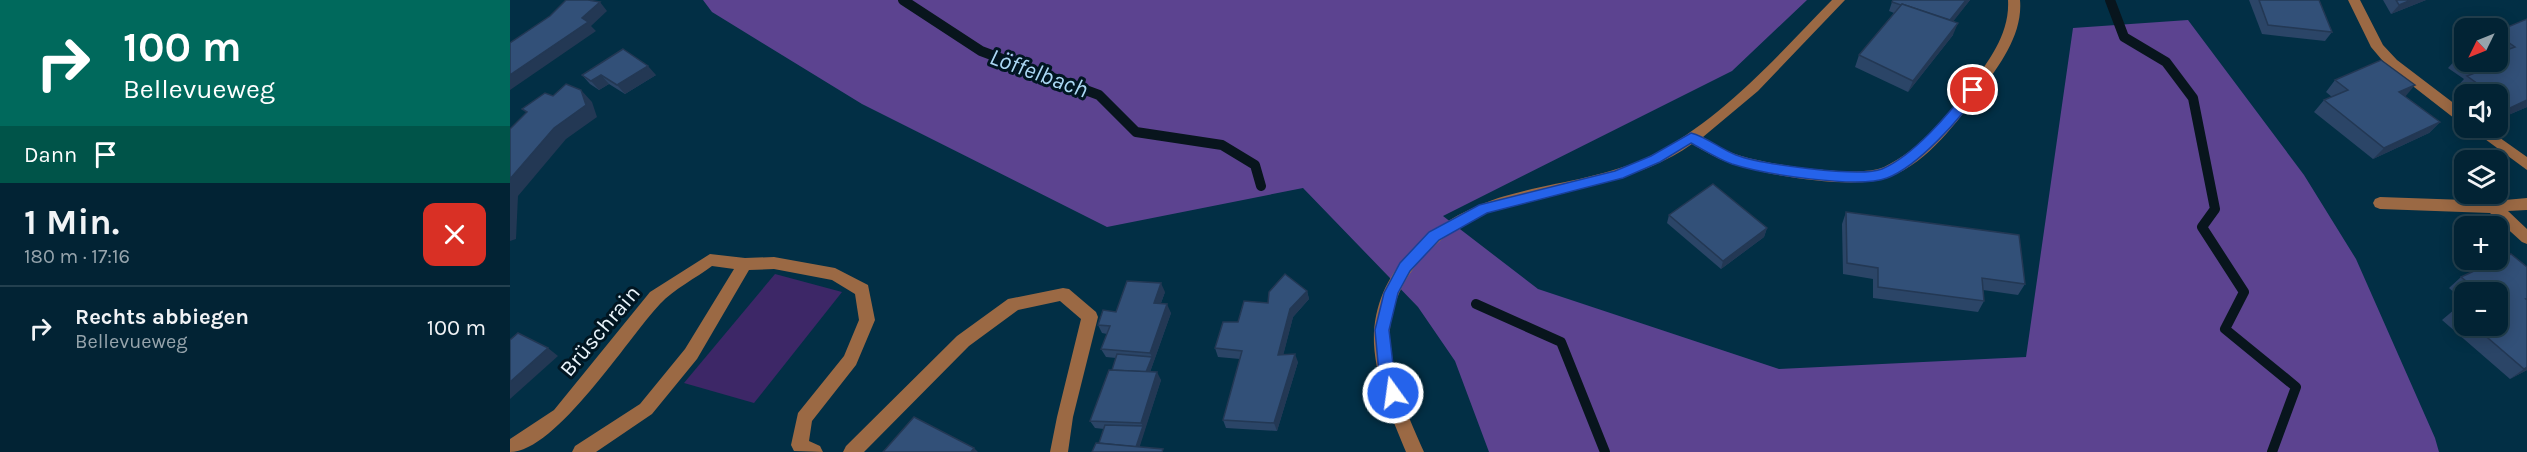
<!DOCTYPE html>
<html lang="de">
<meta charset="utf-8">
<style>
:root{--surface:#022334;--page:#102f40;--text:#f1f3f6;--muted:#96a4ac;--line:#23404f}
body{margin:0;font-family:Karla,sans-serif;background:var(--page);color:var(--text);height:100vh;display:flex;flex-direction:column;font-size:22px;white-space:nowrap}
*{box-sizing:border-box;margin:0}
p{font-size:20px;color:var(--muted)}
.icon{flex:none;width:33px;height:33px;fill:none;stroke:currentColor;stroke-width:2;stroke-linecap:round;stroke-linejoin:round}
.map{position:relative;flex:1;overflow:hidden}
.drawer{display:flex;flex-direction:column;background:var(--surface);width:510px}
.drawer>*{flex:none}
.guide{background:#00695c;color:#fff;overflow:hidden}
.needle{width:39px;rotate:227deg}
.buttons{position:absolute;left:1944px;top:18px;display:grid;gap:12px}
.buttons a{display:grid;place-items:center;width:54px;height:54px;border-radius:12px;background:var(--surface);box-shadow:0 3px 15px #0003,0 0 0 2px var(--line);font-size:30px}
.pin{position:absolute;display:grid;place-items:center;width:51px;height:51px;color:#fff;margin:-26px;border:3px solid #fff;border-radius:50%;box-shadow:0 2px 6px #0007}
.me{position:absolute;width:66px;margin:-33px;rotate:346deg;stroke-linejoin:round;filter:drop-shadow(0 0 4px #0008)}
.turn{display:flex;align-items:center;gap:21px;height:126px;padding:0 24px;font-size:27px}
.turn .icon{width:78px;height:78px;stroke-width:2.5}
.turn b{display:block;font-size:42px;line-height:51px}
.then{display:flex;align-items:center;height:57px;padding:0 24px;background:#0003;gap:12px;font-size:22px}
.round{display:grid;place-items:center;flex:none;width:63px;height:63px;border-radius:12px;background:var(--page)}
.overview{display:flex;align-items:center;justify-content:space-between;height:102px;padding:0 24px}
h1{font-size:36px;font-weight:700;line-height:45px}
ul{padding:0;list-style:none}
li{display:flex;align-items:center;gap:18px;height:84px;padding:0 24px;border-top:2px solid var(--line)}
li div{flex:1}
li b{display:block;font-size:22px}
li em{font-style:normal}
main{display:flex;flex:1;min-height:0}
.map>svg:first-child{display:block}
</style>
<main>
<section class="drawer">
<div class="guide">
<div class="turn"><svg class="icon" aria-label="right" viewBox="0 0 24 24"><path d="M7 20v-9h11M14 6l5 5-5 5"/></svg><div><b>100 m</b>Bellevueweg</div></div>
<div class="then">Dann<svg class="icon" aria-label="arrive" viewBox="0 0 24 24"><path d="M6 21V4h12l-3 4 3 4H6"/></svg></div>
</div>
<div class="overview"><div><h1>1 Min.</h1><p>180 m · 17:16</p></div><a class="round" style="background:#d93025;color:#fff"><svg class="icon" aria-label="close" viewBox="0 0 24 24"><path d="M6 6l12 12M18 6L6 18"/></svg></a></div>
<ul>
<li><svg class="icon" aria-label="right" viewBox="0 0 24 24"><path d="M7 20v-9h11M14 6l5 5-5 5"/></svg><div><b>Rechts abbiegen</b><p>Bellevueweg</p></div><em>100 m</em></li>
</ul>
</section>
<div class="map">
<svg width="2017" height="452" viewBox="0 0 2017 452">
<rect width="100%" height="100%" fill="#022f45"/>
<polygon fill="#3d2767" points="265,274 332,292 244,403 174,383"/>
<polygon fill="#5c4390" points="193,0 1297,0 1222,71 933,216 1028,289 1269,369 1516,357 1563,28 1678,20 1794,175 1846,259 1925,438 1929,452 979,452 945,361 908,307 793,188 597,227 352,104 202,12"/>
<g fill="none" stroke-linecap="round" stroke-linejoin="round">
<g stroke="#08151d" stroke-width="10">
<polyline points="393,0 471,51 589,95 626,132 712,145 745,165 751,186"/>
<polyline points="1600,0 1614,37 1656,62 1683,98 1705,209 1692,227 1734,292 1715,329 1786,387 1762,452"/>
<polyline points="966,304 1051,342 1095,452"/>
</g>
<g fill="#9b6944" fill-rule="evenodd">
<path d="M1322,0H1335L1248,91L1193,137C1203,143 1214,150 1225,154C1253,164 1348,179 1374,167C1410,150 1436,116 1460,86C1479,61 1500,33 1498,0H1510C1513,33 1491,64 1471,90C1447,122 1419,161 1380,177C1346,191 1254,175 1219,163C1206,158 1194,151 1182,144C1125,184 1058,188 994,207C934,225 876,277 880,344C882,381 899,418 914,452H896C882,418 866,381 864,344C861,267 929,215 995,196C1043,182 1095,178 1140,156C1212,120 1266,57 1322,0Z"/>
<polygon points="1838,0 1850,0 1873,45 1887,60 1954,111 1954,123 1949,122 1877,66 1861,47"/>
<polygon points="1960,128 1976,128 2017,157 2017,170"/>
<polygon points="1870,197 1984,201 2017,198 2017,210 1998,211 2017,229 2017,244 2012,242 1980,213 1870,209 1865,207 1863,203 1865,199"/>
<path d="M200,254L235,258L264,257L325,268L358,285L365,320L346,365L302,421L299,441L310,446L313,452L284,451L281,445L288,413L334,356L349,320L345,294L322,280L264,269L239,270L187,359L142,414L86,452H62L65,446L130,404L175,349L224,269L202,266C186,278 164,289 150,304C118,338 46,452 0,452V439L44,410L140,292Z"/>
<polygon points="553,288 559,289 586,312 588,317 563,417 558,452 540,452 547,417 571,319 550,301 508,310 459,346 354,452 333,452 336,446 447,336 498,299"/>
</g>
</g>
<g fill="#2b4567">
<polygon points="1460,0 1443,21 1443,35 1398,92 1345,67 1349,55 1384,13 1379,11 1382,2"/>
<polygon points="1739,0 1809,0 1822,32 1815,41 1752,34"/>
<polygon points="1873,0 1916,0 1881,14"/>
<polygon points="2017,19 2017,107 1989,119 1988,119 1988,94 1955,94 1946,88 1954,79 1938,68 1949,56 1954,54 1954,62 1988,62 1988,31"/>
<polygon points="72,75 146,75 115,94 99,84 89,90 80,84"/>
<polygon points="1825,80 1895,96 1930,122 1919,133 1863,159 1804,112 1814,100 1822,97 1816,92"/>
<polygon points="1336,212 1515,284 1508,295 1473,290 1474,301 1468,312 1363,298 1363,279 1333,274 1332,224"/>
<polygon points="1159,215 1257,228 1254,237 1211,269 1157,223"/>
<polygon points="2017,267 2017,370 2000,379 1932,320 1945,309 1954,304 1954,326 1988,326 1988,292 1954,292 1954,301 1939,288 1951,277"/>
<polygon points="797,291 799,299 783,317 773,355 788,362 767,431 716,428 713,420 730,359 708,357 705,348 728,322 758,303"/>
<polygon points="655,292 651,303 661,313 640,372 651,380 629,447 589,443 594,429 585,428 580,421 602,370 606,358 596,357 591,349 597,334 592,333 588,325 606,312"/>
</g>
<g fill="#233854">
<polygon points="1456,0 1460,0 1435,32 1439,22"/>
<polygon points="1901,0 1916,0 1881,14 1889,5"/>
<polygon points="90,2 97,11 81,26 86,31 0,90 0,75 72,18"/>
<polygon points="1448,23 1443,35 1398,92 1403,81"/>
<polygon points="138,66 146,75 115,94 107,85"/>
<polygon points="91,75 99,84 89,90 81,81"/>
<polygon points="1905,85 1895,97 1889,92"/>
<polygon points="71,90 82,102 87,117 56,139 8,196 6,239 0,241 0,179"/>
<polygon points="2017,100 2017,107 1989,119 2000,108"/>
<polygon points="1930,122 1919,133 1863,159 1874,148"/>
<polygon points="1257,228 1254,237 1211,269 1213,261"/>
<polygon points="651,283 655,292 648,311 644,303"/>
<polygon points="797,291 799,299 783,317 771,364 768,355 780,309"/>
<polygon points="657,304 661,313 644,361 637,380 634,375 642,357 640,353"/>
<polygon points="38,348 48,356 0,399 0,382"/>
<polygon points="785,354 788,362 767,431 764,423"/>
<polygon points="2017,367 2017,370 2000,379 2014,369"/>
<polygon points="647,372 651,380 628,452 625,450 633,426 631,423"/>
<polygon points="464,448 468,452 461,452"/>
</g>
<g fill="#325078" stroke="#233854" stroke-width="1.5">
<polygon points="56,0 78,0 90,2 72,18 78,22 0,75 0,43 40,16"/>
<polygon points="1383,0 1456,0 1440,20 1392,4 1391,5 1382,2"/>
<polygon points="1749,0 1809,0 1822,32 1758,25"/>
<polygon points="1886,0 1901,0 1889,5"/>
<polygon points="1392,4 1448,23 1403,81 1349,55"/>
<polygon points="2017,19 2017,100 2000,108 1988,98 1988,94 1982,94 1957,76 1970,71 1957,62 1988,62 1988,53 2005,47 1988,35 1988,31"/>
<polygon points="113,49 138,66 107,85 91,75 81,81 72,75"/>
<polygon points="1954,54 1954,60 1949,56"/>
<polygon points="1871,60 1905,85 1889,92 1930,122 1874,148 1814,100 1838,90 1825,80"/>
<polygon points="56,84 71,90 76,105 44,128 0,179 0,129 17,112 12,109 35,93 43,96"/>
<polygon points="1203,184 1257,228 1213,261 1159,215"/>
<polygon points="1336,212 1509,235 1515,284 1472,278 1474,301 1368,287 1368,268 1337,263"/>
<polygon points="2001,254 2017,267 2017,299 2016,299 2017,300 2017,367 2014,369 1964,326 1988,326 1988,292 1970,292 1951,277"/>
<polygon points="775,274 797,291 780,309 768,355 785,354 764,423 713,420 732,351 705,348 713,322 728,322 734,301 758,303 759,292"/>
<polygon points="617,281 651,283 644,303 657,304 640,353 591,349 600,326 588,325 593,310 606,312"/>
<polygon points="1954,304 1954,317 1945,309"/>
<polygon points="8,333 38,348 0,382 0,340"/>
<polygon points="607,354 642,357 636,372 602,370"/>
<polygon points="599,370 647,372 631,423 580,421"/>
<polygon points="404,417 464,448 461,452 373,452"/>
<polygon points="595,425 633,426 626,447 589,443"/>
<polygon points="586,443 653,449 652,452 582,452"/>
</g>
<path fill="#2563eb" stroke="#184099" stroke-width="1.5" d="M1463,86L1469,90C1452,118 1407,167 1377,178C1348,189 1253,174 1222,164C1208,159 1194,150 1181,143L1150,162L1113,178L977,213L929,240L900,271L888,293L879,330L884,373L891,393L889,398L883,400L878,398L869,373L865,330L874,293L890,263L919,232L969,205L1105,171L1141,156L1181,133C1197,137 1210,149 1226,155C1250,164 1350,178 1372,169C1403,156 1439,114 1459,87Z"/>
<g text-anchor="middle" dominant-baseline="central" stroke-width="6" stroke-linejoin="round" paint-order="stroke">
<g font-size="22" fill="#eaf5fc" stroke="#011622">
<text transform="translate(90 331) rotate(-50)">Brüschrain</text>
</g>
<g font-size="24" font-style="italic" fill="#abd8f4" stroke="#011622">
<text transform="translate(529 73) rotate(20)">Löffelbach</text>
</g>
</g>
</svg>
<div class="buttons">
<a><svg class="needle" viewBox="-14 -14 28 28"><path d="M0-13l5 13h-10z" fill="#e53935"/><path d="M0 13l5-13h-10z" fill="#96a4ac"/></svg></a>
<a><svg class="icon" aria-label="sound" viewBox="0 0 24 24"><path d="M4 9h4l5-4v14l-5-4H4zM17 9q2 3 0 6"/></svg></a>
<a><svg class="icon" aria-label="layers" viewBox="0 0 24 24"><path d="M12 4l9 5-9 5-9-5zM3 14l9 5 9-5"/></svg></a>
<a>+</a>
<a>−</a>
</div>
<div class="pin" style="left:1463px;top:90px;background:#d93025"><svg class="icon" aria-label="arrive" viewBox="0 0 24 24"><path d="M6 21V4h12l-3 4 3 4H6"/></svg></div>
<svg class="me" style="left:883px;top:393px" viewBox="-20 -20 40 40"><circle r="17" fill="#2563eb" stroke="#fff" stroke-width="3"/><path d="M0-11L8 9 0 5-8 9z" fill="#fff"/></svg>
</div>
</main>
